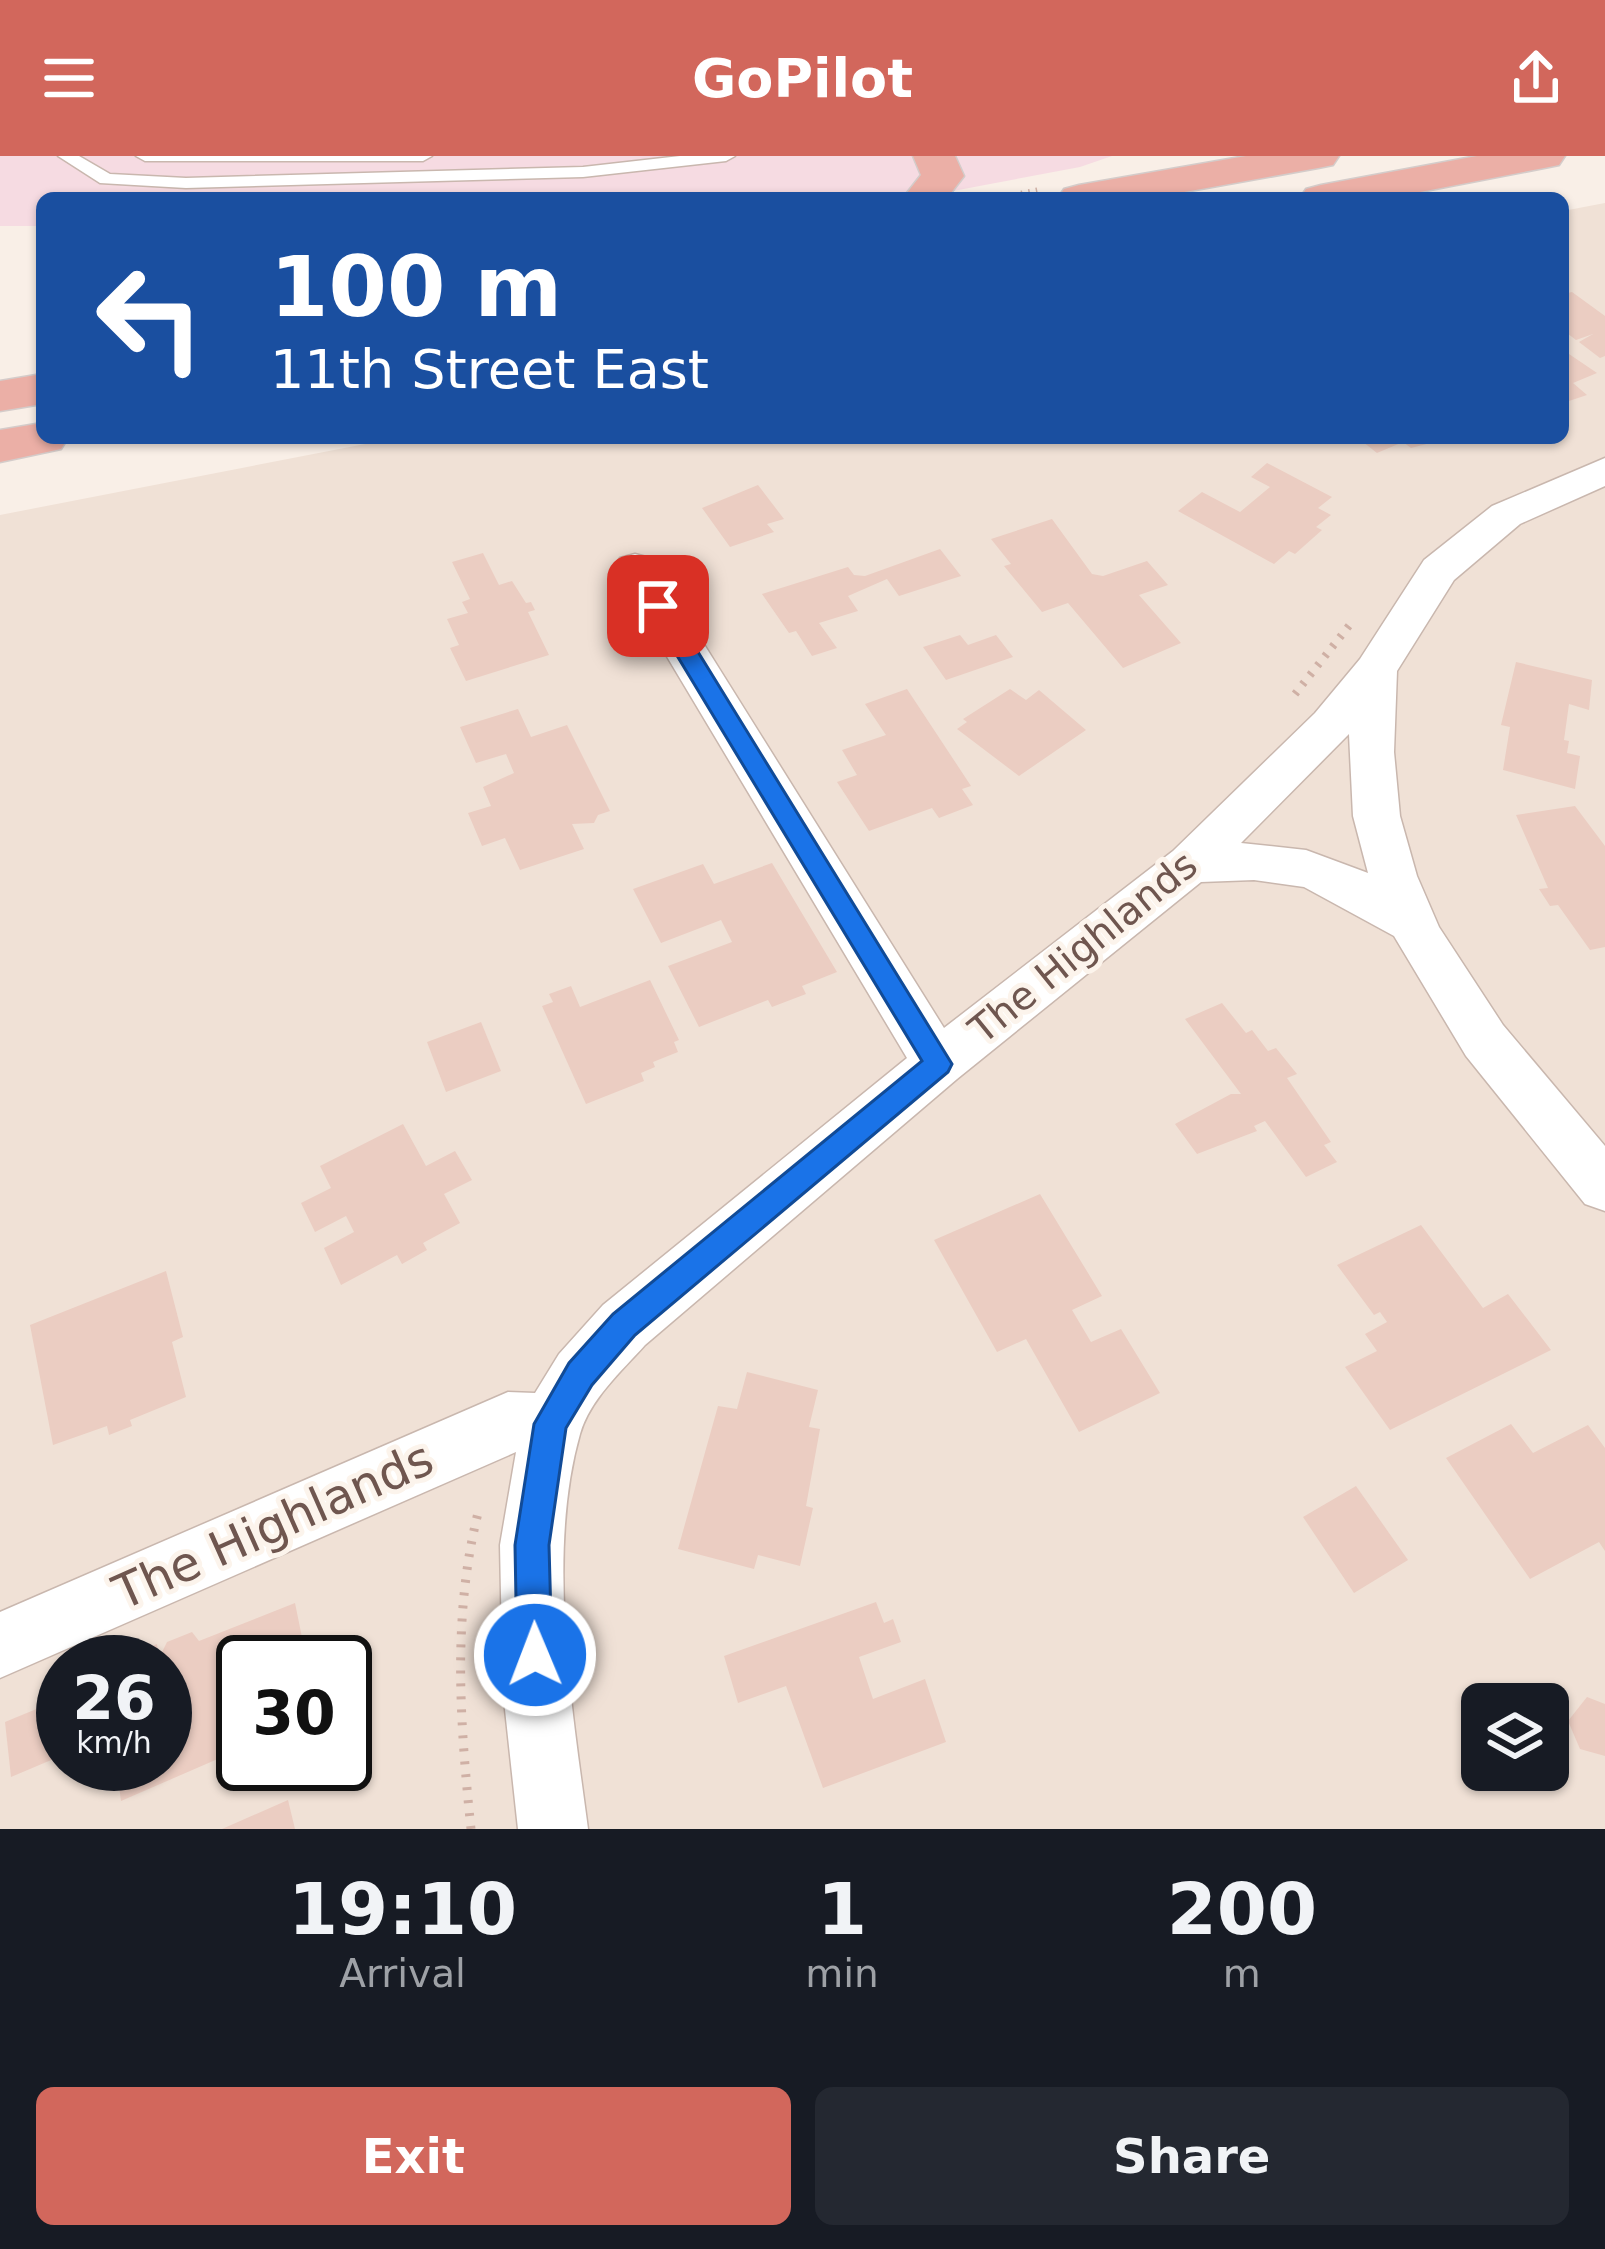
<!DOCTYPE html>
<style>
:root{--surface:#171b24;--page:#242831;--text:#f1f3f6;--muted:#9ea1a6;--accent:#d2675c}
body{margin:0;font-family:"DejaVu Sans",sans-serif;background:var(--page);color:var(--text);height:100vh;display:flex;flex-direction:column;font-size:45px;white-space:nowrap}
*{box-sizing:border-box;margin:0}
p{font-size:39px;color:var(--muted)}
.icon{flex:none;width:66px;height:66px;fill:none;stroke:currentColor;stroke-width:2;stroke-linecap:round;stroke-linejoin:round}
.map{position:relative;height:1673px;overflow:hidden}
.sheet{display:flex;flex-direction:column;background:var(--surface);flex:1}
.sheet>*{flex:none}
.banner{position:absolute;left:36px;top:36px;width:1533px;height:252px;border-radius:18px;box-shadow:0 3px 9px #0004;background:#1a4fa0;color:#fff;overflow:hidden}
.buttons{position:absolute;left:1461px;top:1527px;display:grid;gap:24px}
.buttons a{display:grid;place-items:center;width:108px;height:108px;border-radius:18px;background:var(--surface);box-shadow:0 3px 9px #0004;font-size:60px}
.speed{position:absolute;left:36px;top:1479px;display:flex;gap:24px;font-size:60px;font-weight:700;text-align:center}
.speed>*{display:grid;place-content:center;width:156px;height:156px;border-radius:50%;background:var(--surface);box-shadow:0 3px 9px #0004;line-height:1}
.speed small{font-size:30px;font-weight:400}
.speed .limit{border:6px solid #111;border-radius:18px;background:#fff;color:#111}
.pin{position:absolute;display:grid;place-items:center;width:102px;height:102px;color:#fff;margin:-51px;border-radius:24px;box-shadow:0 6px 18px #0006}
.me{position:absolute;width:132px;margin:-66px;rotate:359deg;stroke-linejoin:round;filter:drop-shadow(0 0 9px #0008)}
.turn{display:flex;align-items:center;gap:42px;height:252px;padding:0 36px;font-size:54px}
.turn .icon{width:156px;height:156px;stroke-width:2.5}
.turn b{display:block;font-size:84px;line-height:102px}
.eta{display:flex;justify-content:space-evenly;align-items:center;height:204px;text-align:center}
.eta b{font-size:72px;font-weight:600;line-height:84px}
.action{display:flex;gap:24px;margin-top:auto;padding:24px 36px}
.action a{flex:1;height:138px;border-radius:18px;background:var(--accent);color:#fff;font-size:48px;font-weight:600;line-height:138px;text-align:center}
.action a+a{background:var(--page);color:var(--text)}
header{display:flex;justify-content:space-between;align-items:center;height:156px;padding:0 36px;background:var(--accent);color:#fff;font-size:54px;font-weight:600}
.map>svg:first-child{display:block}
</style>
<header><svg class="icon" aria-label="menu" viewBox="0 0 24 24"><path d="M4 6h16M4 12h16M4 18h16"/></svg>GoPilot<svg class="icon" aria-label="share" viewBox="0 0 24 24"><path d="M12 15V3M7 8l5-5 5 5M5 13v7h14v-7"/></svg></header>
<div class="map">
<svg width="1605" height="1673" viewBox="0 0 1605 1673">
<rect width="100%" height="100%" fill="#f9efe7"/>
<path fill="#f0e1d6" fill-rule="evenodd" d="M1605,47V1673H0V359L396,282H1563V55ZM63,1506H165V1608H63ZM243,1506H345V1608H243ZM1482,1548H1548V1614H1482Z"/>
<polygon fill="#f6dbe2" points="0,0 1112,0 1080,11 916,42 42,42 42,70 0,70"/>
<g fill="#ebcdc2">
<polygon points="1572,136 1605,160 1605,200 1600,202 1579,186 1593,178 1576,184 1563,174 1563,138"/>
<polygon points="1569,198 1597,217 1573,227 1587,239 1563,247 1563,200"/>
<polygon points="1358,282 1450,282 1411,292 1403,286 1377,297"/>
<polygon points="1267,307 1332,341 1318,352 1331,359 1316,371 1322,374 1295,398 1289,395 1274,408 1178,355 1202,336 1240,356 1270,331 1251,321"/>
<polygon points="758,329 784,363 767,368 774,376 730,391 702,352"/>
<polygon points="1052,363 1092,418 1103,420 1147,405 1168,429 1139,439 1181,487 1123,512 1068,447 1042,456 1004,410 1011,408 991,383"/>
<polygon points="940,393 961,420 899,440 887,423 848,440 858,455 819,467 837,492 812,500 796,475 789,477 762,438 848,411 854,419 865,420"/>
<polygon points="483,397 499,429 512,425 526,447 531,446 535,454 528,456 549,499 466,525 450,492 459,489 447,463 468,457 462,446 470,443 452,406"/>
<polygon points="960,479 968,489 996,479 1013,501 946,524 923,491"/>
<polygon points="1516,506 1592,524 1589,554 1569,548 1564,584 1569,585 1567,597 1580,600 1575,633 1503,614 1510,571 1501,569"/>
<polygon points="907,533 971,630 962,633 973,649 939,662 932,652 869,675 837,626 857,619 842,594 886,579 865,548"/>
<polygon points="1010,533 1026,544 1039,534 1086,574 1019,620 957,573 967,566 963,563"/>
<polygon points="518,553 531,581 567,569 610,655 598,659 594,667 572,668 584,693 520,714 505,682 482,690 468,657 491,650 483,631 514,617 506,598 476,607 460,571"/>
<polygon points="1575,650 1605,690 1605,791 1590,794 1558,749 1550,750 1539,733 1548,732 1516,659"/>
<polygon points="772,707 837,816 802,830 806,838 772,851 768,844 699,871 668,810 732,786 721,764 661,787 633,733 703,708 714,728"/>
<polygon points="650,824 679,884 674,886 678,896 653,906 655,911 641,917 644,925 586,948 542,850 553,846 549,838 571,830 580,851"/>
<polygon points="1222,847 1246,877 1252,874 1268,895 1276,892 1297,918 1287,922 1331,986 1324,989 1337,1006 1306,1021 1265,965 1254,970 1257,975 1197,998 1175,968 1231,938 1241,938 1185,863"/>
<polygon points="481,866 501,915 446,936 427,886"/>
<polygon points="403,968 426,1010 455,995 472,1024 444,1038 460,1067 423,1087 427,1094 402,1108 397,1099 341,1129 324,1092 354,1076 346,1060 315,1076 301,1047 331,1032 320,1010"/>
<polygon points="1040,1038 1102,1140 1072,1154 1091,1186 1121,1173 1160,1237 1079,1276 1026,1183 997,1196 934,1084"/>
<polygon points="1421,1069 1483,1152 1508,1138 1551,1194 1390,1274 1345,1211 1377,1195 1365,1178 1387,1166 1380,1156 1374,1159 1337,1109"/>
<polygon points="166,1115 183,1181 172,1186 186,1241 130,1264 132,1270 109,1279 107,1270 53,1289 30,1169"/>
<polygon points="747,1216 818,1234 809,1271 820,1273 806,1350 813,1352 800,1410 758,1399 754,1413 678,1393 718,1250 737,1253"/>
<polygon points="1511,1268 1533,1297 1588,1269 1605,1292 1605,1395 1599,1386 1530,1423 1446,1302"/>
<polygon points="1356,1330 1408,1404 1354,1437 1303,1361"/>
<polygon points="876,1446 884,1467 893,1463 901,1486 859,1501 873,1543 925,1523 946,1586 823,1632 786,1530 738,1547 724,1500"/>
<polygon points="295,1447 307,1506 243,1506 243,1592 121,1645 116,1608 165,1608 165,1506 114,1506 157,1488 159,1502 167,1486 192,1476 199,1485"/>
<polygon points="1587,1541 1605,1548 1605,1600 1580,1593 1568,1565"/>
<polygon points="63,1542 63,1599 11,1621 5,1566"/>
<polygon points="288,1644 295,1673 222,1673"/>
</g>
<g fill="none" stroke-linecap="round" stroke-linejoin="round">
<defs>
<g id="service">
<polygon points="58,0 79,0 110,18 186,22 583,11 680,0 735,0 726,5 583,21 186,32 100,27"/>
<polygon points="136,0 432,0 423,5 145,5"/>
</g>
<path id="minor" d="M1605,302V330L1520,368L1454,424L1397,515L1394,596L1400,660L1417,720L1439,771L1503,869L1605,990V1055L1585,1048L1466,900L1394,780L1304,731L1254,724L1201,726L957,923L645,1189C622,1215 590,1243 580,1278C546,1397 572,1552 588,1673H518L503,1535L500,1389L516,1296L0,1522V1456L508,1236L535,1237L559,1198L603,1149L907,902L614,412L620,402L635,398L650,402L944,872L1173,695L1315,557L1360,503L1424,404L1492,350ZM1349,578L1353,660L1368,717L1306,694L1241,687Z"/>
<g id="motorway">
<polygon points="913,0 955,0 964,20 947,42 903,42 921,19"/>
<polygon points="1246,0 1339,0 1333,9 1318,12 1151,42 1058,42 1064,33 1079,29"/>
<polygon points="1477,0 1565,0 1559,9 1544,12 1389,42 1300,42 1306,33 1321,29"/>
<polygon points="42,218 42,248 0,255 0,225"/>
<polygon points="42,267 42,282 68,282 61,293 0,306 0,274"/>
</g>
</defs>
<use href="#service" stroke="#c9b7ae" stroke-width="3"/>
<use href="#minor" stroke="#c9b7ae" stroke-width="3"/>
<use href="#motorway" stroke="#d4ccca" stroke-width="3"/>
<polyline stroke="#cfb0a5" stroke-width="6" stroke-dasharray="1.5 6" stroke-linecap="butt" points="999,42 1040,34"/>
<polyline stroke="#cfb0a5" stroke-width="8" stroke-dasharray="3 9" stroke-linecap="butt" points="1295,538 1352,466"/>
<path stroke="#cfb0a5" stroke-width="9" stroke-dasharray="3 10" stroke-linecap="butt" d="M471,1673C460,1567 452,1461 478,1357"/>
<use href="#service" fill="#fff" fill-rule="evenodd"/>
<use href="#minor" fill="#fff" fill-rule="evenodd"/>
<use href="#motorway" fill="#ebafa6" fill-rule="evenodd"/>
</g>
<polygon fill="#1a73e8" stroke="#114b97" stroke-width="3" points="658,442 666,444 952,908 948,916 635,1179 592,1229 566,1272 549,1389 552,1499 547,1511 535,1516 522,1511 517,1499 515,1389 534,1268 569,1207 613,1158 922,905 647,450"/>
<g text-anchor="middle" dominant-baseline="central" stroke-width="10" stroke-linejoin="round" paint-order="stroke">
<g font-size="39" fill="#6f564f" stroke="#fcf4ec">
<text transform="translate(1083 791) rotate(-39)">The Highlands</text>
</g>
<g font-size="48" fill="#6f564f" stroke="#fcf4ec">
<text transform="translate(273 1369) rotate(-24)">The Highlands</text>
</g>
</g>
</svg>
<div class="buttons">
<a><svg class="icon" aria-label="layers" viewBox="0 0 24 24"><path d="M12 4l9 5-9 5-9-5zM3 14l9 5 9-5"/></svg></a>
</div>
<div class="speed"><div>26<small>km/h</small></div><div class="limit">30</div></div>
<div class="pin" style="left:658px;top:450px;background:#d93025"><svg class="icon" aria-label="arrive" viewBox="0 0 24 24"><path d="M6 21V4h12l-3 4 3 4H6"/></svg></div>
<svg class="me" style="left:535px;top:1499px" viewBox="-20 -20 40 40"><circle r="17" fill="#1a73e8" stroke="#fff" stroke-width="3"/><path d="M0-11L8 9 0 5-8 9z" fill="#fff"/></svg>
<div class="banner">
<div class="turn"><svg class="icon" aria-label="left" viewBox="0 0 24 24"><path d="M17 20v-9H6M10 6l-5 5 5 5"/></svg><div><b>100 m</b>11th Street East</div></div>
</div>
</div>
<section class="sheet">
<div class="eta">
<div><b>19:10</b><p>Arrival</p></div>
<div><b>1</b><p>min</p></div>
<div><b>200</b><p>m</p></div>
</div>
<div class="action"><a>Exit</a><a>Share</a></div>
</section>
